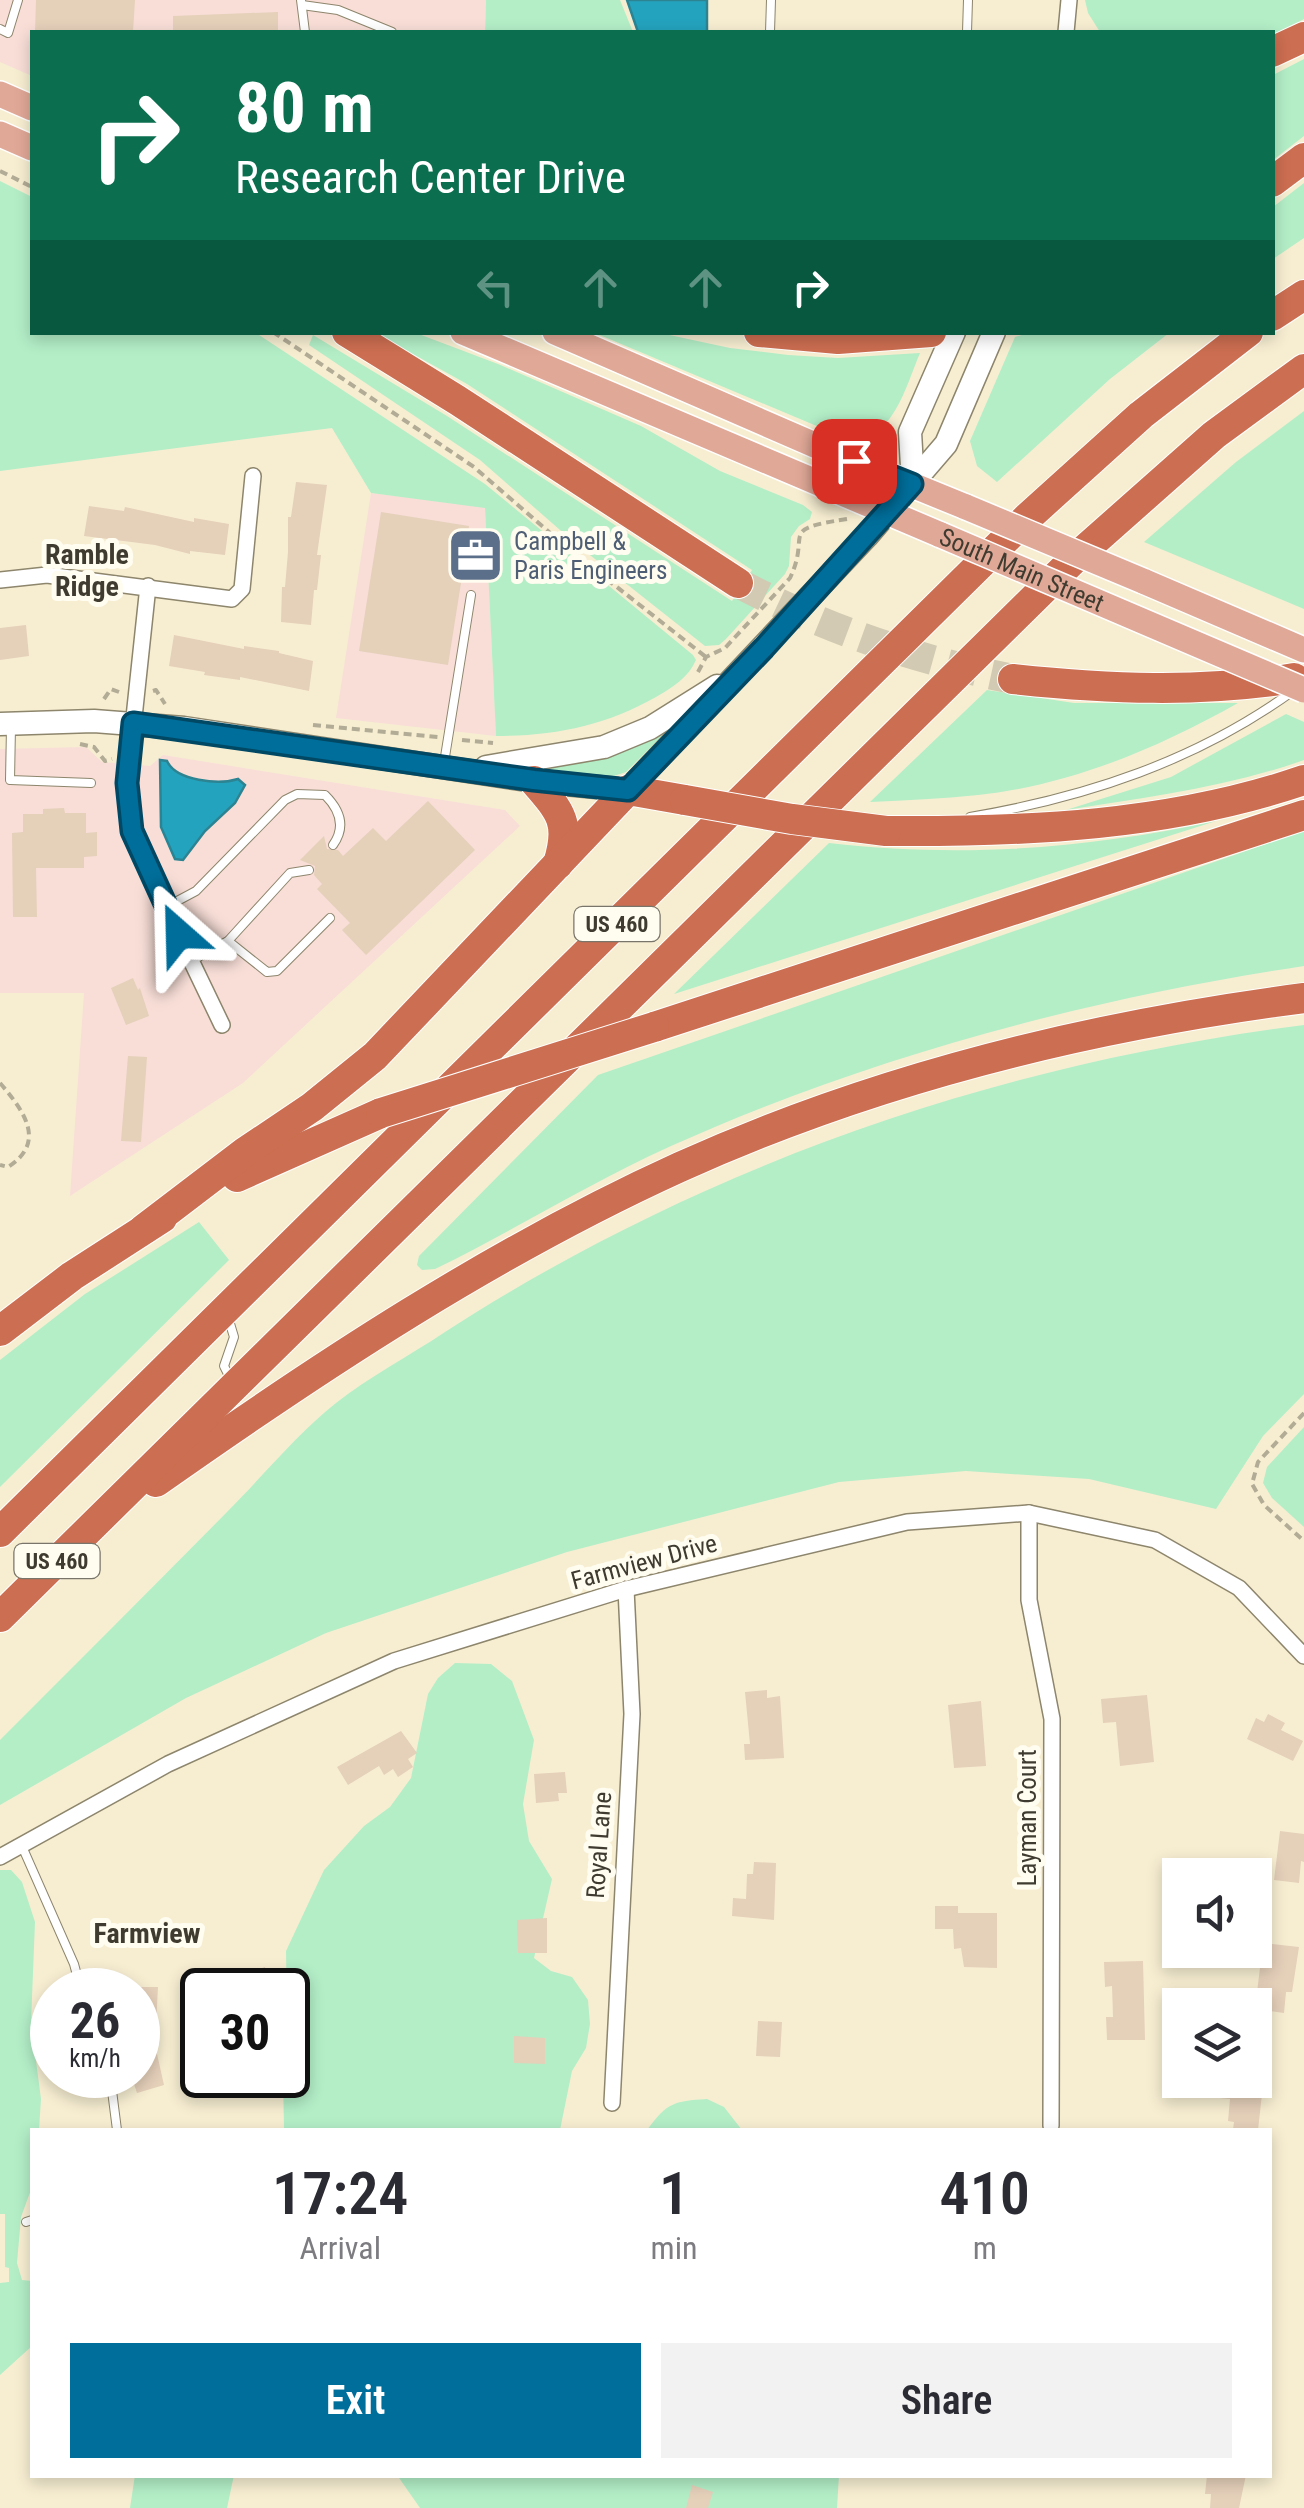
<!DOCTYPE html>
<style>
:root{--surface:#fff;--page:#f2f2f3;--text:#2b2b33;--muted:#7c7c81;--accent:#006e9a}
body{margin:0;font-family:"Roboto Condensed",sans-serif;background:var(--page);color:var(--text);height:100vh;display:flex;flex-direction:column;font-size:38px;white-space:nowrap}
*{box-sizing:border-box;margin:0}
p{font-size:32px;color:var(--muted)}
.icon{flex:none;width:55px;height:55px;fill:none;stroke:currentColor;stroke-width:2;stroke-linecap:round;stroke-linejoin:round}
.map{position:relative;flex:1;overflow:hidden}
.panel{position:absolute;left:30px;top:2128px;width:1242px;height:350px;display:flex;flex-direction:column;background:var(--surface);border-radius:0px;box-shadow:0 5px 15px #0003}
.panel>*{flex:none}
.banner{position:absolute;left:30px;top:30px;width:1245px;height:305px;border-radius:0px;box-shadow:0 5px 15px #0003;background:#0b6e4f;color:#fff;overflow:hidden}
.controls{position:absolute;left:1162px;top:1858px;display:grid;gap:20px}
.controls a{display:grid;place-items:center;width:110px;height:110px;border-radius:0px;background:var(--surface);box-shadow:0 5px 15px #0003;font-size:50px}
.speed{position:absolute;left:30px;top:1968px;display:flex;gap:20px;font-size:50px;font-weight:700;text-align:center}
.speed>*{display:grid;place-content:center;width:130px;height:130px;border-radius:50%;background:var(--surface);box-shadow:0 5px 15px #0003;line-height:1}
.speed small{font-size:25px;font-weight:400}
.speed .limit{border:5px solid #111;border-radius:15px;background:#fff;color:#111}
.pin{position:absolute;display:grid;place-items:center;width:85px;height:85px;color:#fff;margin:-42px;border-radius:20px;box-shadow:0 5px 15px #0006}
.me{position:absolute;width:110px;margin:-55px;rotate:335deg;stroke-linejoin:round;filter:drop-shadow(0 0 8px #0008)}
.turn{display:flex;align-items:center;gap:35px;height:210px;padding:0 40px;font-size:45px}
.turn .icon{width:130px;height:130px;stroke-width:2.5}
.turn b{display:block;font-size:70px;line-height:85px}
.lanes{display:flex;align-items:center;height:95px;padding:0 40px;background:#0003;justify-content:center;gap:50px;direction:ltr}
.lanes .off{opacity:.35}
.eta{display:flex;justify-content:space-evenly;align-items:center;height:170px;text-align:center}
.eta b{font-size:60px;font-weight:600;line-height:70px}
.cta{display:flex;gap:20px;margin-top:auto;padding:20px 40px}
.cta a{flex:1;height:115px;border-radius:0px;background:var(--accent);color:#fff;font-size:40px;font-weight:600;line-height:115px;text-align:center}
.cta a+a{background:var(--page);color:var(--text)}
.map>svg:first-child{display:block}
</style>
<div class="map">
<svg width="1304" height="2508" viewBox="0 0 1304 2508">
<rect width="100%" height="100%" fill="#f7eed2"/>
<g fill="#f8ded7">
<polygon points="0,0 486,0 485,32 32,32 32,76 0,62"/>
<polygon points="371,493 485,507 496,736 336,718"/>
<polygon points="86,747 102,762 150,766 163,755 505,810 520,826 243,1083 70,1196 84,993 0,993 0,749"/>
</g>
<g fill="#b3eec7">
<polygon points="486,0 620,0 633,32 485,32"/>
<polygon points="1085,0 1304,0 1304,19 1273,35 1100,32 1088,13"/>
<polygon points="1304,59 1304,136 1273,160 1273,75"/>
<path d="M0,181L32,197V332L256,333L485,484L693,655L696,660C689,677 672,688 656,697C605,726 554,736 496,736L485,508L371,493L332,428L0,471Z"/>
<polygon points="1304,183 1304,238 1273,259 1273,207"/>
<polygon points="1032,332 1169,333 1110,379 997,482 977,466 970,441 1015,337"/>
<polygon points="375,333 416,333 498,364 641,426 720,471 803,505 812,512 810,519 799,526 791,537 789,566 785,574 726,639 719,645 705,646 576,544 480,460 309,345 313,335 447,416 732,601 752,570 467,384"/>
<path d="M595,333H660L730,348L788,355L838,358L920,353C906,386 893,441 850,440Z"/>
<polygon points="1304,411 1304,609 1144,542 1236,462"/>
<path d="M987,690L1074,703H1238C1158,748 1071,785 978,795C942,799 906,800 870,802Z"/>
<path d="M1286,714L1304,722V760C1228,787 1145,798 1066,810L1171,777Z"/>
<polygon points="677,721 626,772 611,777 532,767"/>
<path d="M1216,821L674,994L829,843C962,858 1085,849 1216,821Z"/>
<path d="M1304,831V966C1087,999 871,1056 671,1146C589,1183 515,1230 435,1269L422,1270L417,1265L419,1256L598,1075Z"/>
<path d="M1304,1025V1394L1263,1436L1216,1509L1089,1479L966,1471L839,1482L567,1552L326,1633L186,1698L0,1805V1740C76,1664 152,1588 227,1512C261,1478 299,1432 336,1403C369,1377 409,1356 445,1332C705,1164 998,1064 1304,1025Z"/>
<polygon points="199,1222 229,1260 0,1487 0,1360 85,1294"/>
<polygon points="1304,1427 1304,1527 1272,1498 1263,1483 1267,1467"/>
<polygon points="455,1663 491,1664 512,1681 534,1740 523,1804 529,1841 552,1879 534,1958 551,1971 572,1977 588,2000 590,2024 586,2048 572,2071 560,2130 284,2130 283,2075 288,2075 286,1951 324,1870 364,1826 390,1807 411,1778 428,1694 438,1678"/>
<polygon points="0,1870 11,1870 22,1882 35,1922 31,2023 41,2099 39,2130 32,2130 32,2187 21,2217 17,2263 22,2280 32,2281 32,2346 0,2375 0,2283 9,2282 9,2268 5,2267 5,2214 0,2214"/>
<path d="M707,2099L724,2107L742,2130H647C667,2103 673,2101 707,2099Z"/>
<polygon points="135,2475 234,2475 227,2508 130,2508"/>
<polygon points="397,2475 839,2475 837,2508 420,2508"/>
</g>
<g fill="#24a3be" stroke="#2c8493" stroke-width="2.5">
<polygon points="627,0 707,0 707,32 638,32"/>
<path d="M160,760L167,761C176,781 219,785 238,779L245,785L235,803L205,831L183,860L175,859L161,827Z"/>
</g>
<g fill="#e5d0ba">
<polygon points="36,0 135,0 133,32 35,32"/>
<polygon points="278,12 278,32 173,32 173,16"/>
<polygon points="296,482 327,485 317,555 321,555 317,590 314,590 311,625 281,622 282,587 285,587 288,552 288,517 291,517"/>
<polygon points="89,506 124,511 125,507 194,522 194,518 229,524 225,555 190,551 190,554 155,545 84,536"/>
<polygon points="381,512 469,526 467,540 485,543 481,567 464,564 448,665 359,651"/>
<polygon points="26,625 29,656 0,660 0,628"/>
<polygon points="174,635 244,649 244,646 279,651 279,653 313,661 309,691 240,677 240,680 204,675 205,672 169,666"/>
<polygon points="428,801 475,850 366,955 342,930 350,923 317,889 322,884 314,875 315,866 300,860 324,836 327,849 338,850 343,856 373,828 386,841"/>
<polygon points="64,808 65,813 86,813 86,833 97,832 97,856 84,857 84,868 36,868 37,917 13,917 12,833 23,832 23,814 43,814 43,809"/>
<polygon points="133,978 138,990 140,988 149,1016 126,1025 111,988"/>
<polygon points="128,1056 147,1057 141,1142 121,1141"/>
<polygon points="767,1690 767,1698 780,1696 784,1758 745,1760 744,1744 750,1744 745,1692"/>
<polygon points="1147,1695 1154,1762 1120,1766 1116,1722 1103,1723 1101,1699"/>
<polygon points="981,1701 986,1766 954,1768 948,1705"/>
<polygon points="1268,1714 1285,1723 1281,1730 1303,1741 1293,1761 1247,1739 1256,1718 1264,1722"/>
<polygon points="401,1731 417,1753 408,1759 413,1767 398,1777 393,1769 384,1775 379,1766 348,1785 337,1767"/>
<polygon points="565,1772 567,1793 558,1793 559,1801 536,1803 534,1774"/>
<polygon points="1280,1831 1304,1834 1304,1862 1301,1861 1299,1883 1274,1880"/>
<polygon points="754,1862 776,1863 774,1920 732,1916 733,1898 746,1899 747,1874 753,1874"/>
<polygon points="935,1906 958,1906 958,1913 997,1913 997,1968 964,1967 961,1948 954,1949 953,1929 935,1929"/>
<polygon points="547,1918 547,1953 518,1953 517,1920"/>
<polygon points="1263,1943 1299,1947 1292,1992 1286,1992 1284,2013 1255,2009"/>
<polygon points="1143,1961 1145,2040 1107,2040 1106,2017 1113,2017 1112,1986 1105,1987 1104,1962"/>
<polygon points="265,1967 270,1990 248,1990 243,1975"/>
<polygon points="138,1987 158,1987 155,2045 164,2085 137,2093 131,2075 138,2075"/>
<polygon points="758,2021 782,2022 780,2057 756,2056"/>
<polygon points="514,2036 545,2038 545,2064 514,2063"/>
<polygon points="1202,2081 1263,2085 1258,2130 1233,2130 1234,2122 1228,2121 1230,2099 1200,2096"/>
<polygon points="1207,2475 1246,2475 1239,2508 1210,2508 1211,2494 1205,2494"/>
<polygon points="692,2485 713,2492 708,2508 686,2508"/>
</g>
<g fill="none" stroke-linecap="round" stroke-linejoin="round">
<path stroke="#d2cab2" stroke-width="30" stroke-dasharray="30 15" stroke-linecap="butt" d="M738,583C826,629 916,660 1013,679"/>
<defs>
<g id="lane">
<polyline points="301,0 305,32"/>
<polyline points="302,5 338,10 392,32"/>
<polyline points="0,29 8,33 18,0"/>
<polyline points="770,32 771,0"/>
<polyline points="967,32 968,0"/>
<polyline points="11,727 10,780 91,783"/>
<polyline points="444,763 471,595"/>
<path d="M970,817C1087,797 1196,761 1293,691"/>
<path d="M166,907L196,891L285,800L297,794L325,795C340,810 346,827 333,845"/>
<polyline points="228,941 267,972 277,971 330,918"/>
<polyline points="191,961 228,941 290,873 309,870"/>
<polyline points="228,1317 234,1337 224,1366 230,1378"/>
<polyline points="21,1844 74,1964 81,1990"/>
<polyline points="110,2075 117,2130"/>
<polyline points="26,2222 32,2220"/>
</g>
<g id="street">
<polyline points="1066,32 1069,0"/>
<polyline points="0,580 47,575 232,599 242,589 253,476"/>
<polyline points="148,586 127,783 129,813 137,848 222,1025"/>
<polyline points="1029,1513 1029,1600 1052,1719 1051,2126"/>
<polyline points="0,1857 168,1764 394,1661 626,1589 907,1522 1029,1513 1155,1540 1239,1588 1304,1656"/>
<polyline points="612,2103 632,1714 626,1589"/>
</g>
<g id="secondary">
<polyline points="913,484 910,432 954,332"/>
<polyline points="0,724 94,721 184,728 534,781 628,790 867,536 946,444 994,332"/>
<polyline points="486,767 604,747 650,728 717,686"/>
</g>
<g id="primary">
<polyline points="0,94 32,108"/>
<polyline points="0,134 32,148"/>
<polyline points="463,332 941,535"/>
<polyline points="555,332 824,449 966,507"/>
<polyline points="1143,581 1304,650"/>
</g>
<g id="highway">
<polyline points="1272,52 1304,37"/>
<polyline points="1272,182 1304,158"/>
<polyline points="1272,316 1304,295"/>
<polyline points="347,332 457,400 738,583"/>
<polyline points="759,332 838,339 931,332"/>
<path d="M1013,679C1107,689 1201,693 1294,678"/>
<path d="M534,781C561,812 571,823 558,864"/>
<path d="M886,831C1027,832 1170,826 1304,780"/>
<polyline points="654,1027 1304,815"/>
<polyline points="237,1177 381,1113"/>
<polyline points="144,1229 245,1152 312,1107 375,1056 628,790 685,800"/>
<polyline points="0,1331 72,1276 162,1218"/>
<path d="M156,1482C322,1365 495,1251 680,1167C879,1077 1088,1026 1304,998"/>
<polyline points="0,1532 1027,518 1141,415 1248,332"/>
<polyline points="0,1617 1074,559 1214,435 1304,369"/>
</g>
</defs>
<use href="#lane" stroke="#8d856c" stroke-width="10"/>
<use href="#street" stroke="#8d856c" stroke-width="18"/>
<use href="#secondary" stroke="#8d856c" stroke-width="25"/>
<use href="#primary" stroke="#fff" stroke-width="28"/>
<use href="#highway" stroke="#fff" stroke-width="32"/>
<g stroke="#b2ab95" stroke-width="4" stroke-dasharray="8 5" stroke-linecap="butt">
<polyline points="0,171 32,187"/>
<polyline points="273,332 474,467 571,551 706,657"/>
<path d="M698,672L706,657L725,648L790,578C812,532 776,530 847,519"/>
<polyline points="153,691 156,690 165,704"/>
<polyline points="104,699 111,689 119,692"/>
<polyline points="313,725 438,737"/>
<polyline points="462,740 493,743"/>
<polyline points="80,744 94,747 105,761 112,759"/>
<path d="M0,1083C24,1111 47,1142 8,1167L0,1165"/>
<polyline points="1304,1413 1258,1462 1252,1484 1264,1505 1304,1541"/>
</g>
<use href="#lane" stroke="#fff" stroke-width="8"/>
<use href="#street" stroke="#fff" stroke-width="15"/>
<use href="#secondary" stroke="#fff" stroke-width="22"/>
<use href="#primary" stroke="#e0a897" stroke-width="25"/>
<use href="#highway" stroke="#cc6e51" stroke-width="30"/>
<defs>
<g id="primary-bridge">
<polyline points="966,507 1143,581"/>
<path id="s1" d="M941,535L1304,690"/>
</g>
<g id="highway-bridge">
<polyline points="685,800 792,819 886,831"/>
<polyline points="381,1113 654,1027"/>
</g>
</defs>
<use href="#primary-bridge" stroke="#fff" stroke-width="28" stroke-linecap="butt"/>
<use href="#highway-bridge" stroke="#fff" stroke-width="32" stroke-linecap="butt"/>
<use href="#primary-bridge" stroke="#e0a897" stroke-width="25"/>
<use href="#highway-bridge" stroke="#cc6e51" stroke-width="30"/>
</g>
<g fill="none" stroke-linecap="round" stroke-linejoin="round">
<defs>
<polyline id="route" points="179,934 132,831 127,783 133,723 534,780 628,790 764,648 912,484 854,461"/>
</defs>
<use href="#route" stroke="#004864" stroke-width="25"/>
<use href="#route" stroke="#006e9a" stroke-width="18"/>
</g>
<defs>
<symbol id="office-square" viewBox="-11 -11 22 22"><rect x="-9" y="-9" width="18" height="18" rx="4" fill="#5c6f8a" stroke="#fffcf0"/><path d="M-6-3h4V-5.5h4V-3h4V5H-6ZM-1-4.5V-3h2v-1.5ZM-6 0V1H6V0Z" fill="#fff"/></symbol>
</defs>
<g fill-rule="evenodd">
<use href="#office-square" x="444" y="524" width="63" height="63"/>
</g>
<g text-anchor="middle" dominant-baseline="central" stroke-width="10" stroke-linejoin="round" paint-order="stroke">
<g fill="#fffcf0" stroke="#79756a" stroke-width="2.5">
<rect x="574.5" y="907" width="85" height="34" rx="8"/>
<rect x="14.5" y="1544" width="85" height="34" rx="8"/>
</g>
<g font-size="22" font-weight="bold" fill="#3f3b30">
<text x="617" y="924">US 460</text>
<text x="57" y="1561">US 460</text>
</g>
<g font-size="25" fill="#4e5e75" stroke="#fffcf0" text-anchor="start">
<text x="514" y="541">Campbell &amp;<tspan x="514" dy="29">Paris Engineers</tspan></text>
</g>
<g font-size="25" fill="#3f3b30" stroke="#fffcf0">
<text stroke="none"><textPath href="#s1" startOffset="88">South Main Street</textPath></text>
<text transform="translate(644 1562) rotate(-15)">Farmview Drive</text>
<text transform="translate(1027 1818) rotate(-90)">Layman Court</text>
<text transform="translate(599 1845) rotate(-86)">Royal Lane</text>
</g>
<g font-size="28" font-weight="bold" fill="#3f3b30" stroke="#fffcf0">
<text x="87" y="554">Ramble<tspan x="87" dy="32">Ridge</tspan></text>
<text x="147" y="1933">Farmview</text>
</g>
</g>
</svg>
<div class="controls">
<a><svg class="icon" aria-label="sound" viewBox="0 0 24 24"><path d="M4 9h4l5-4v14l-5-4H4zM17 9q2 3 0 6"/></svg></a>
<a><svg class="icon" aria-label="layers" viewBox="0 0 24 24"><path d="M12 4l9 5-9 5-9-5zM3 14l9 5 9-5"/></svg></a>
</div>
<div class="speed"><div>26<small>km/h</small></div><div class="limit">30</div></div>
<div class="pin" style="left:854px;top:461px;background:#d93025"><svg class="icon" aria-label="arrive" viewBox="0 0 24 24"><path d="M6 21V4h12l-3 4 3 4H6"/></svg></div>
<svg class="me" style="left:179px;top:934px" viewBox="-20 -20 40 40"><path d="M0-17L14 15 0 8-14 15z" fill="#006e9a" stroke="#fff" stroke-width="4"/></svg>
<div class="banner">
<div class="turn"><svg class="icon" aria-label="right" viewBox="0 0 24 24"><path d="M7 20v-9h11M14 6l5 5-5 5"/></svg><div><b>80 m</b>Research Center Drive</div></div>
<div class="lanes"><svg class="icon off" aria-label="left" viewBox="0 0 24 24"><path d="M17 20v-9H6M10 6l-5 5 5 5"/></svg><svg class="icon off" aria-label="ahead" viewBox="0 0 24 24"><path d="M12 20V5M6 11l6-6 6 6"/></svg><svg class="icon off" aria-label="ahead" viewBox="0 0 24 24"><path d="M12 20V5M6 11l6-6 6 6"/></svg><svg class="icon" aria-label="right" viewBox="0 0 24 24"><path d="M7 20v-9h11M14 6l5 5-5 5"/></svg></div>
</div>
<section class="panel">
<div class="eta">
<div><b>17:24</b><p>Arrival</p></div>
<div><b>1</b><p>min</p></div>
<div><b>410</b><p>m</p></div>
</div>
<div class="cta"><a>Exit</a><a>Share</a></div>
</section>
</div>
